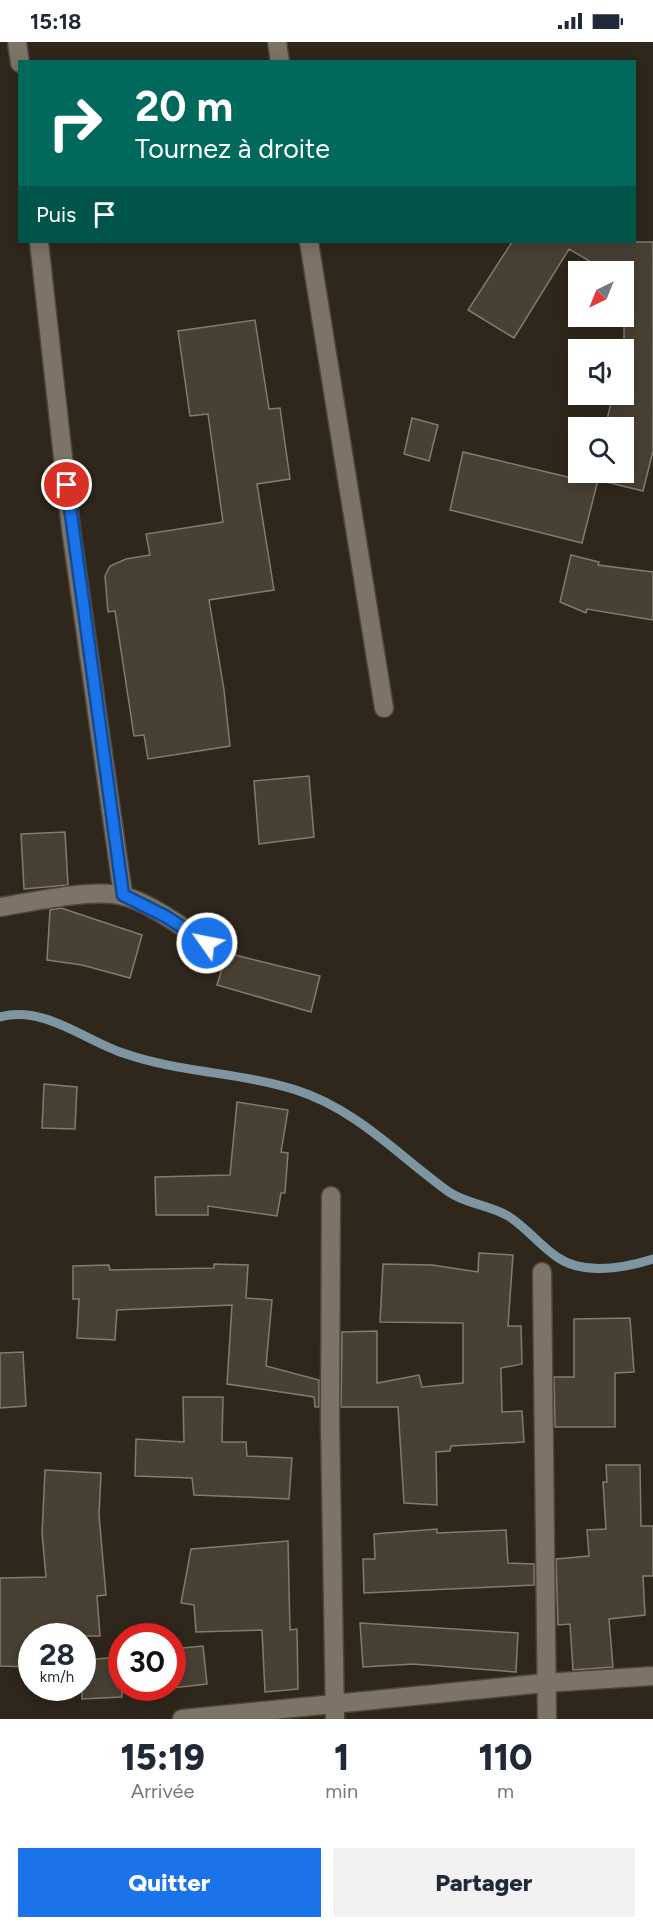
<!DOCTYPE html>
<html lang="fr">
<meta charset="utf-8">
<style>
:root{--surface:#fff;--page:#f2f2f3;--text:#1f2937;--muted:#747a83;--accent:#1a73e8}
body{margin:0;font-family:Figtree,sans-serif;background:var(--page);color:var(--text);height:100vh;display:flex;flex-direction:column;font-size:22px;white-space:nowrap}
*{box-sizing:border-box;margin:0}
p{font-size:20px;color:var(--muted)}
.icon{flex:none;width:33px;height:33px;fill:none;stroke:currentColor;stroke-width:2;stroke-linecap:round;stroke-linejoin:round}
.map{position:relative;height:1677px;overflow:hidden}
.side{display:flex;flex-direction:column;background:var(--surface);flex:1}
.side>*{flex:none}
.hud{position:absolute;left:18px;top:18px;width:618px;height:183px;border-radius:0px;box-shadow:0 3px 15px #0003;background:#00695c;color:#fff;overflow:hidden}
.needle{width:39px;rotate:223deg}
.buttons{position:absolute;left:568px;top:219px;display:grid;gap:12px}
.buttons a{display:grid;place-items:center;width:66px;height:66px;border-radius:0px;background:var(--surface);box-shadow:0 3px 15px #0003;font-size:30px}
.speed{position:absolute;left:18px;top:1581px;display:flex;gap:12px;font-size:30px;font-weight:700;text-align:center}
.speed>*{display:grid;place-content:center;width:78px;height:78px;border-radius:50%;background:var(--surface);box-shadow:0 3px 15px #0003;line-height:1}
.speed small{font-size:15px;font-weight:400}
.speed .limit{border:9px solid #d22;background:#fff;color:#111}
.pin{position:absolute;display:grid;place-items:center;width:51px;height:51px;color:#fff;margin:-26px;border:3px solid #fff;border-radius:50%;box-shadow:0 2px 6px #0007}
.me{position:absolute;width:66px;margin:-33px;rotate:303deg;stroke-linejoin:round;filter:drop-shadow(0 0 4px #0008)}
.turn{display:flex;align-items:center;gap:21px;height:126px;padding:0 18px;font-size:27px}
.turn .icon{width:78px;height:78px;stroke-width:2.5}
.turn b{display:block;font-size:42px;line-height:51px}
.then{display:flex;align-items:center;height:57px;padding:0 18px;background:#0003;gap:12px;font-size:22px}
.eta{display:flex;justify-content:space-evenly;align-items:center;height:102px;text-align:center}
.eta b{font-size:36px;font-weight:800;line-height:42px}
.action{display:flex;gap:12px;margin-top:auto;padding:12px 18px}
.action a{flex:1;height:69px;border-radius:0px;background:var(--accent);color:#fff;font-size:24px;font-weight:800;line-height:69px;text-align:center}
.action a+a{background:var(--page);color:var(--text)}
.status{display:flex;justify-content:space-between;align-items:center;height:42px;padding:0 30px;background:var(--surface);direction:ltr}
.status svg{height:16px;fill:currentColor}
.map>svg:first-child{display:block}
</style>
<div class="status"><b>15:18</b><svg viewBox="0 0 49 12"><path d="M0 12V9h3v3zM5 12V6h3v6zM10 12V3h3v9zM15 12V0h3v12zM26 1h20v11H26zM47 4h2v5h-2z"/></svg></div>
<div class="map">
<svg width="653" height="1677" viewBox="0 0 653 1677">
<rect width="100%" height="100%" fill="#2f271b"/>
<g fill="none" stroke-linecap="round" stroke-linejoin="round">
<path stroke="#7d96a1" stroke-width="9" d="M0,975C44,963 84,998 123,1011C180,1031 239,1030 296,1048C356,1067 399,1114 449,1150C466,1162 490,1163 508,1174C526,1185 539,1203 557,1215C584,1234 624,1226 653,1217"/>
</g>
<g fill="#484033" stroke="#847b6c" stroke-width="1.5">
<polygon points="512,200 653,200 653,409 643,449 598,438 582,501 450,468 463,410 572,436 576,418 579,418 579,430 624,430 624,386 605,386 613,352 624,352 624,230 608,230 569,207 514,296 468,268"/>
<polygon points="255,278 269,367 280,366 290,437 257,442 274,548 209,558 224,648 230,704 148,717 144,693 134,694 115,569 108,570 105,534 110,524 126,517 150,513 146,492 223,480 208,372 190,374 178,289"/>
<polygon points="412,376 438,383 429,419 404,412"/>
<polygon points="571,513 599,520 598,523 653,530 653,578 587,567 586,571 560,560"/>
<polygon points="309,734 314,795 259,802 254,739"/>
<polygon points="65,790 68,843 24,847 21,792"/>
<polygon points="61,866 142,893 130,936 82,923 47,918 50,868"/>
<polygon points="227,911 320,934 311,970 217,943"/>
<polygon points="44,1042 77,1045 75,1087 42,1086"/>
<polygon points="237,1060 288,1068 281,1110 288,1111 285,1151 281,1151 277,1174 208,1164 208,1173 156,1173 155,1135 230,1133"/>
<polygon points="479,1211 513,1213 508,1284 521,1284 522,1322 501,1326 502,1370 522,1369 524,1400 451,1404 450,1409 436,1410 437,1463 404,1461 398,1365 341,1365 342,1290 377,1289 377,1341 419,1333 422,1345 463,1341 463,1281 380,1280 383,1222 432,1223 478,1230"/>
<polygon points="214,1222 248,1223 246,1256 272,1258 266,1324 319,1338 319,1365 315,1365 314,1355 227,1342 232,1263 117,1268 115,1298 77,1296 79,1257 73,1257 73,1224 109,1223 110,1228 214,1226"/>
<polygon points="630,1276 634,1330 615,1331 615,1385 555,1385 554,1335 574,1335 574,1277"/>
<polygon points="23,1310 26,1364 0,1366 0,1311"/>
<polygon points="183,1355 223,1355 222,1400 246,1400 247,1414 292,1416 289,1457 194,1453 192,1436 135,1434 136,1397 184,1400"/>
<polygon points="606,1423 640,1423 641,1484 653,1484 653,1534 643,1534 645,1573 609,1577 613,1625 573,1628 570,1582 558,1583 556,1517 589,1514 587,1488 606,1487 603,1440 607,1440"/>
<polygon points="45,1428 101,1431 99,1473 106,1553 97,1554 100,1594 32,1594 32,1625 0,1624 0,1536 46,1535 42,1491"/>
<polygon points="437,1487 437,1491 506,1488 508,1521 534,1522 534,1543 364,1551 363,1517 375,1517 374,1492"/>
<polygon points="288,1499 290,1588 297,1587 298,1647 265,1650 262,1588 196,1590 194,1563 181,1561 191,1507"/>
<polygon points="360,1581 518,1591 516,1630 413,1622 363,1625"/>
<polygon points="203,1604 207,1642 172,1646 172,1607"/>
<polygon points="122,1615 122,1655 82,1657 82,1618"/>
</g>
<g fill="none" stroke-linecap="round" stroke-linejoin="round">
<defs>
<g id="minor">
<polyline points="17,0 20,21"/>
<polyline points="277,0 280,20"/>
<polyline points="39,200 71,487 123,853"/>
<polyline points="309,200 384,666"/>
<path d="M0,865C31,860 94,846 123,854C149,860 185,887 207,901"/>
<polyline points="331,1154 330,1381 335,1677"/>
<polyline points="542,1230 547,1677"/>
<polyline points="182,1677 545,1641 653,1634"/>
</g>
</defs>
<use href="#minor" stroke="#4c453b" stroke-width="21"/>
<use href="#minor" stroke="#7e7466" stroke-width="18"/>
</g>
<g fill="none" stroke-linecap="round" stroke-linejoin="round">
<defs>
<polyline id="route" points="67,443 123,853 165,874 207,901"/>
</defs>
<use href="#route" stroke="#114b97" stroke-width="15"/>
<use href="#route" stroke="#1a73e8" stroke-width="10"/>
</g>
</svg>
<div class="buttons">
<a><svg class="needle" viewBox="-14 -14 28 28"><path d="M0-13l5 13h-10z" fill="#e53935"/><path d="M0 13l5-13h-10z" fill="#747a83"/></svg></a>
<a><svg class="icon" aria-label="sound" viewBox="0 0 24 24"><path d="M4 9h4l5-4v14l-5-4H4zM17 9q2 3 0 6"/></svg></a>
<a><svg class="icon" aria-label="search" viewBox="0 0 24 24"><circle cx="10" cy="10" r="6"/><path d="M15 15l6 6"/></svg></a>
</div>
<div class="speed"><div>28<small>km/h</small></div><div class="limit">30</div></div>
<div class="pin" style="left:67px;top:443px;background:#d93025"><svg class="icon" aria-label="arrive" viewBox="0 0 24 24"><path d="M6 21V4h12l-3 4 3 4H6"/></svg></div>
<svg class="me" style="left:207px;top:901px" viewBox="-20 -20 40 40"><circle r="17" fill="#1a73e8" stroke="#fff" stroke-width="3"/><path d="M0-11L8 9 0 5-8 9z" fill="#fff"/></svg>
<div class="hud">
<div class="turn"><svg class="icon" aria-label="right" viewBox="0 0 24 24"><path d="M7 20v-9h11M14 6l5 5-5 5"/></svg><div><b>20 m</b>Tournez à droite</div></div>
<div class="then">Puis<svg class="icon" aria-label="arrive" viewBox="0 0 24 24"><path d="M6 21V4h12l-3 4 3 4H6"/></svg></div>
</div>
</div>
<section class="side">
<div class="eta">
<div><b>15:19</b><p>Arrivée</p></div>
<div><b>1</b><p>min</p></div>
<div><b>110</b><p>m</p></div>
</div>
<div class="action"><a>Quitter</a><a>Partager</a></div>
</section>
